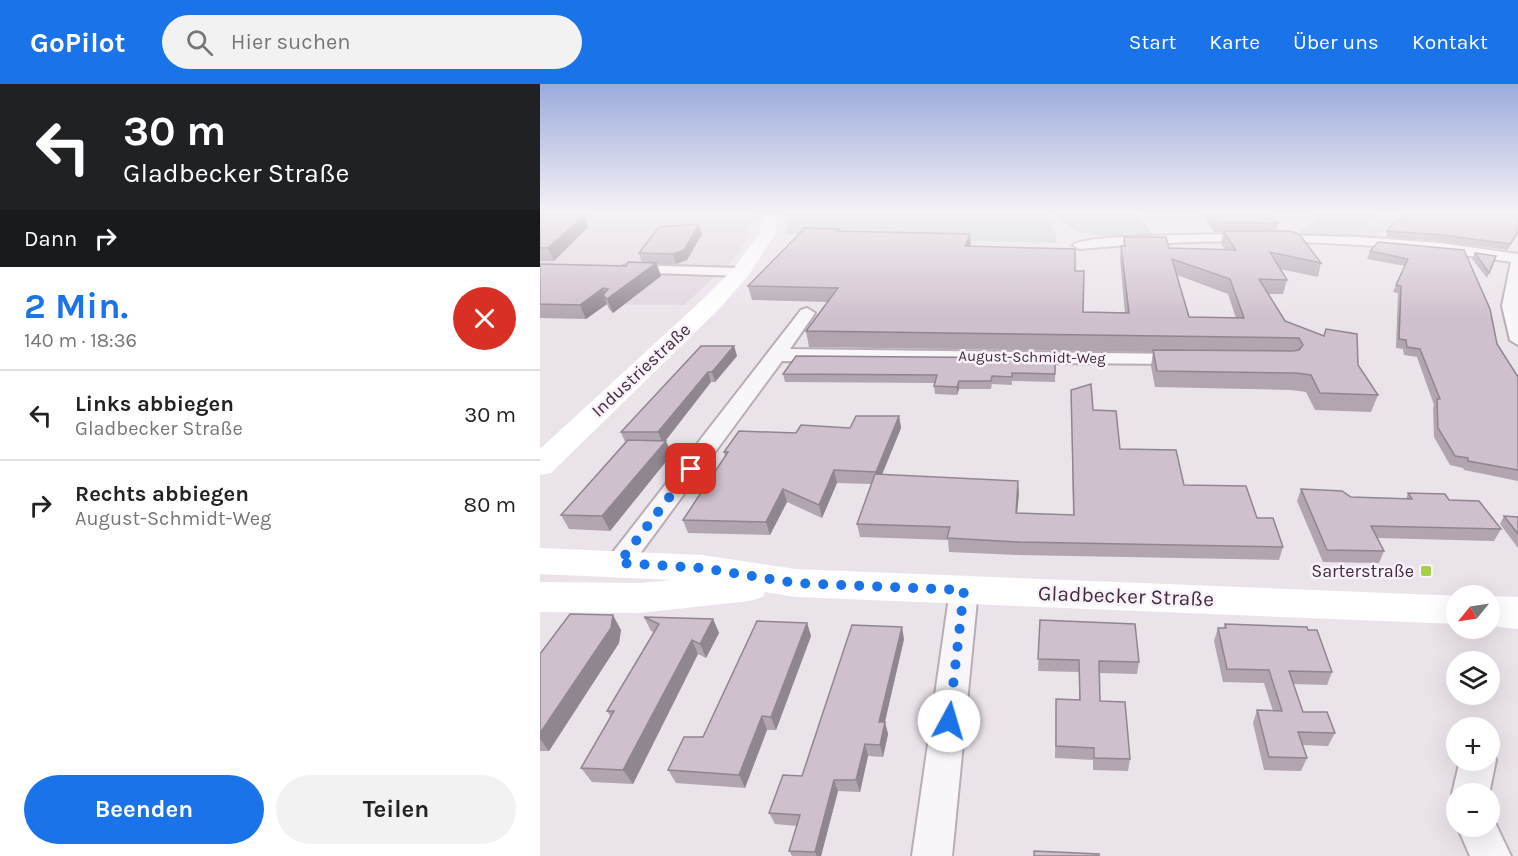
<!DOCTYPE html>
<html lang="de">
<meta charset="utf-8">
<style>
:root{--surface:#fff;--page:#f2f2f2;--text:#222;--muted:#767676;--line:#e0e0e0;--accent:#1a73e8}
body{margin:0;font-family:Karla,sans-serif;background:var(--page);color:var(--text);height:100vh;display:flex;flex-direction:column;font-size:22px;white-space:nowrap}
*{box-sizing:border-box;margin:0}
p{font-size:20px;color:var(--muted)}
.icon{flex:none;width:33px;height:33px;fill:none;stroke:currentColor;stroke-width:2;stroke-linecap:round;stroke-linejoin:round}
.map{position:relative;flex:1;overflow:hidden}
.details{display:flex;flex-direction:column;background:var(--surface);width:540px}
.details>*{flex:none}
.banner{background:#202124;color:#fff;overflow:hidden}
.needle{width:39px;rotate:240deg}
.tools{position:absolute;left:906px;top:501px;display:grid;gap:12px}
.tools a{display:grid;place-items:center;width:54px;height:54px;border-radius:50%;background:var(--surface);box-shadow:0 6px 24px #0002;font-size:30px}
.pin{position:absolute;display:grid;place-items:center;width:51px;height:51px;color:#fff;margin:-26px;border-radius:12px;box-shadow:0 3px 9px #0006}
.me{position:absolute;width:66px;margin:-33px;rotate:6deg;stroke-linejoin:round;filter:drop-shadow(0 0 4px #0008)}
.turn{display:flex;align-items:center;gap:21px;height:126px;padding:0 24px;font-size:27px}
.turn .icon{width:78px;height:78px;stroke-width:2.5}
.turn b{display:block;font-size:42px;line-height:51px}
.then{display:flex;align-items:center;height:57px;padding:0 24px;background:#0003;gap:12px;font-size:22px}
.round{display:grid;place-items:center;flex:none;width:63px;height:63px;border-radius:32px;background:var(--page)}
.headline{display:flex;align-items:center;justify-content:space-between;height:102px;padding:0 24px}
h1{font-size:36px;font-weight:700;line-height:45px;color:var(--accent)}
.primary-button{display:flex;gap:12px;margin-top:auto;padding:12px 24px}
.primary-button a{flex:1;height:69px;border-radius:36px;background:var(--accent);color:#fff;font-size:24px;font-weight:700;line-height:69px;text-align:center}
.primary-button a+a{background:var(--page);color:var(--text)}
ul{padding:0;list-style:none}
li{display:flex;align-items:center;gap:18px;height:90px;padding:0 24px;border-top:2px solid var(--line)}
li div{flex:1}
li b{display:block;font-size:22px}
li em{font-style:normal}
header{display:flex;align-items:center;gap:36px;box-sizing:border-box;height:84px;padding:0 30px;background:var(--accent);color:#fff}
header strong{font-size:28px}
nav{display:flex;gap:33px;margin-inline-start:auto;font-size:21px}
.search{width:420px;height:54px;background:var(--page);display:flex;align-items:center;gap:15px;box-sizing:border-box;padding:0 21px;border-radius:33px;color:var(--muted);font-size:22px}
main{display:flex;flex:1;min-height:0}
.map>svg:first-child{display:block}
</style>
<header>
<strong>GoPilot</strong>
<div class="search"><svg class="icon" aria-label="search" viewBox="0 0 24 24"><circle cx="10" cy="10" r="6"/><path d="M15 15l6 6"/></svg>Hier suchen</div>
<nav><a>Start</a><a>Karte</a><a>Über uns</a><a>Kontakt</a></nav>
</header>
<main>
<section class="details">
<div class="banner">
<div class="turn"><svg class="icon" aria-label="left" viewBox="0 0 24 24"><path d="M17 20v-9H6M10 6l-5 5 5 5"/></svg><div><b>30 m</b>Gladbecker Straße</div></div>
<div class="then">Dann<svg class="icon" aria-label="right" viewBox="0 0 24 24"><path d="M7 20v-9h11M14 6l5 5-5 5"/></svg></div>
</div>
<div class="headline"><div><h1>2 Min.</h1><p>140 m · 18:36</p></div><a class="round" style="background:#d93025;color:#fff"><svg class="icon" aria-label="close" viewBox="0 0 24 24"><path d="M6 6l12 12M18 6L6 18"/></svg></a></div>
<ul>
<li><svg class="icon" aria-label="left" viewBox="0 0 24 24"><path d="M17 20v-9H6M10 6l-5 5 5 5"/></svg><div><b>Links abbiegen</b><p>Gladbecker Straße</p></div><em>30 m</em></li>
<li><svg class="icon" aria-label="right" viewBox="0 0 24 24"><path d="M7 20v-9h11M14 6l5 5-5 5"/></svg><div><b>Rechts abbiegen</b><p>August-Schmidt-Weg</p></div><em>80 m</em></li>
</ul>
<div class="primary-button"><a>Beenden</a><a>Teilen</a></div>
</section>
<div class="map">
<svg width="978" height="772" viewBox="0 0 978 772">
<rect width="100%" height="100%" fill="#ebe3ea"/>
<g fill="#e0d5df">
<polygon points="0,129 214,129 213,134 206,156 193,176 144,221 0,220"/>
<polygon points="835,129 878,129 836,153 813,152 825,142"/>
</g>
<g fill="#c4d1d5">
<polygon points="249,129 504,129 515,148 517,159 350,155 353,147 311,146 309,149 246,150"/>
<path d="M515,129H597L614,152C584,153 534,159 515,129Z"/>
<polygon points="765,129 835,129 825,142 813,152 758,150 777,134"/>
</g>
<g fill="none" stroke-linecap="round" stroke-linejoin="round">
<defs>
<g id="street">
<path d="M697,150L820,153L901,159L978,170V261L970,256L962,222L971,178C829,155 682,152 539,165L533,161C544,150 672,151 697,150Z"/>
<polygon points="88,181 201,184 208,188 201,192 83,188 81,185 83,182"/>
<polygon points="267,224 275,229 250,265 641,270 647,271 650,275 647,279 641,280 242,277 88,486 79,488 70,486 66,479 70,472 261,226"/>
<polygon points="424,496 434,499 438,506 412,772 372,772 410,506 414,499"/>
<polygon points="950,664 956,676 949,710 916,710 916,722 912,710 920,676 950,676"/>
<polygon points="950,728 971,772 930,772 917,742 950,742"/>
</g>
</defs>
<use href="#street" stroke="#b9acb7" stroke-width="4"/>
<use href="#street" fill="#f9f6f9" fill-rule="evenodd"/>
<g fill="#fff" fill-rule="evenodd">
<polygon points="223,129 239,129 235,150 208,192 178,226 11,389 0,391 0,365 162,216 194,184 219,150"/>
<polygon points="0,464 162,471 255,485 922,512 916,512 916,540 255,513 225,508 223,513 209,517 100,529 0,528 0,498 100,499 132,496 0,490"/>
<polygon points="950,512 978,513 978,545 950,542"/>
</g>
</g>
<g fill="#b1a5b0" fill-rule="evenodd">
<polygon points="0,129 47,129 44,132 48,143 14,177 0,177"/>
<path d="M665,129H728L738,139L736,147L781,179L778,193L740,185L747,196L743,210H728L745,237L818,281L838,311L831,328L775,326L766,308L751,306L615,303L611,282L613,268L269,263L266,247L287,218L212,216L208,202L300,147L431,162L535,187L543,228L585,229L580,175L581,162H583L584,153L629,164L685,165L681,160L683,148H674L664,134ZM637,191L688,210L696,234L649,233Z"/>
<polygon points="978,129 978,150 967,166 901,157 846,153 847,147"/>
<polygon points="159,140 162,150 147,176 136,180 117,180 121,192 73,229 69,225 67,220 46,235 0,234 0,180 86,182 102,179 99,169"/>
<polygon points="924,166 957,260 978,293 978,397 924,386 923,384 910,381 894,353 893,324 894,321 877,273 864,271 863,265 856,264 858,209 853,208 865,182 827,175 830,167"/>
<polygon points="935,169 956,172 947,194 932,175"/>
<polygon points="194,262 197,272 175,298 171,298 125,357 132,370 70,447 29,445 21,431 85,358 81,348"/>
<polygon points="515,274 515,298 472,297 472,301 452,300 451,305 419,305 417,311 395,310 394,302 395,299 245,298 243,290"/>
<polygon points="531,306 553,326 580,365 644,401 717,434 743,463 739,476 479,471 409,468 408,456 320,453 317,440 332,400 297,399 282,434 247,418 230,451 148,449 143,436 185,373 184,368 310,344 359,332 361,344 342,391 478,397 477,429 533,431"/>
<polygon points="761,405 811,413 866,415 868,409 909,416 961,445 954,457 837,454 844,467 839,479 783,478 757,417"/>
<polygon points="964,432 978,433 978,464 960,440"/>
<polygon points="104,533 173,535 179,549 166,574 158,570 93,700 52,698 41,684 71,633 67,627 114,548 111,547"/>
<polygon points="500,536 599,578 597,590 559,589 560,617 590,675 588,687 553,686 553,676 515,674 516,615 539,616 539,588 498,587"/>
<polygon points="267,539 271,552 236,646 227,646 205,704 136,699 128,686 163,653"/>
<polygon points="685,540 768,546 792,588 787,601 753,600 763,628 795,649 788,662 762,661 767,674 761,687 724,686 713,639 717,626 733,627 724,599 683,598 674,557 678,544 684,544"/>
<polygon points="81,546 79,559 9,667 0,667 0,570"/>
<polygon points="364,555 345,638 348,650 343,673 328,672 320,708 298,707 281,772 252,772 249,767 257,742 235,740 229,729 262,692"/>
</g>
<g fill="#908690">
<polygon points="32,129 47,129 44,132 48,143 14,177 8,164"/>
<polygon points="159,140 162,150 147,176 136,180 133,170"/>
<polygon points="978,147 978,150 967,166 970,160"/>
<polygon points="430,150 431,163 425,162"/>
<polygon points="116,179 121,192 73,229 67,215"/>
<polygon points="63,204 67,214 63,211 67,220 46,235 40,221"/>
<polygon points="194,262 197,272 175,298 172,288"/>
<polygon points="168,288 171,298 123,360 118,348"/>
<polygon points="419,297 419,305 417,311 417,303"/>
<polygon points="359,332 361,344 338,400 336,388"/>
<polygon points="126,357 132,370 70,447 62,432"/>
<polygon points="294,386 297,399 282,434 279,421"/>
<polygon points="478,397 479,410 476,442 476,429"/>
<polygon points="243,405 247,418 230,451 226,438"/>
<polygon points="73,531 81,546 79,559 9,667 0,655 0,649"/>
<polygon points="173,535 179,549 166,574 160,560"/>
<polygon points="267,539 271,552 236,646 231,633"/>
<polygon points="362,543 364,555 342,650 339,638"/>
<polygon points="152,556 158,570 93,700 83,686"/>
<polygon points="222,632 227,646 205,704 199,691"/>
<polygon points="345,638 348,650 343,673 340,661"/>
<polygon points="325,660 328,672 320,708 316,696"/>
<polygon points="294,696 298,707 281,772 277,772 275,768"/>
</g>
<g fill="#cec0cd" stroke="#908690" stroke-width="1.5" fill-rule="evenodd">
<polygon points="0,129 35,129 44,132 8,164 0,164"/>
<polygon points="669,129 728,129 738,139 675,138"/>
<polygon points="872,129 978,129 978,147 970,160 903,151 847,147 855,138"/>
<polygon points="159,140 144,166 133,170 99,169 119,143"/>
<path d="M265,144L299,145L297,147L430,150L425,162L535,165V187H544L543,228L589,229L581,162H585L584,153H626L629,164L696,166L683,147H749L759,150L781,179L730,168L747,196L719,195L745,237L784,252L786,245L817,250L818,281L838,311L780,309L771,291L756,289L617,287L613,266L753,267L759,266L763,261L759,254L266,247L298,204L208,202ZM632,175L690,195L704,234L649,233Z"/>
<polygon points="838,158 924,166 950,225 957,260 978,293 978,386 928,377 928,374 915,372 898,344 897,315 900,315 880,265 867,263 866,256 859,255 861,202 856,201 868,175 830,167"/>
<polygon points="935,169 956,172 949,189"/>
<polygon points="88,178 116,179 67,215 63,211 68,205 63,204 40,221 0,220 0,180 86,182"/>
<polygon points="161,262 194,262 172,288 168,288 118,348 81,348"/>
<polygon points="256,272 515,274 515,290 472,289 472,293 452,292 451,297 419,297 417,303 394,302 397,291 243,290"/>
<polygon points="551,300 553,326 576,327 580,365 636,366 644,401 706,402 717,434 733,434 743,463 479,458 407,454 410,443 317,440 335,390 478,397 476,429 534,431 531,306"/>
<polygon points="316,332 359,332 336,388 294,386 279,421 243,405 226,438 143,436 188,368 184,368 199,347 256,349 261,341 310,344"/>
<polygon points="88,356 126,357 62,432 21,431"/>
<polygon points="761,405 802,407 811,413 872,415 868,409 905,410 909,416 939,417 961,445 831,442 844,467 787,466"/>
<polygon points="964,432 978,433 978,450"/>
<polygon points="30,530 73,531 71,544 0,649 0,570"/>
<polygon points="104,533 173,535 160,560 152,556 83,686 41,684 74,627 67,627 119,540"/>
<polygon points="500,536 595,540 599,578 559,577 560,617 585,618 590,675 554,674 554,664 516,662 516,615 540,616 539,576 498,575"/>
<polygon points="217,537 267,539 231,633 222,632 199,691 128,686 144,653 163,653"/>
<polygon points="685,540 767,543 768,546 777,546 792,588 749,587 763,628 787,628 795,649 758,648 767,674 729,673 717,626 742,627 729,586 687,585 678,544 686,544"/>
<polygon points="312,541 362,543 339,638 345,638 340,661 325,660 316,696 294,696 275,768 249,767 260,731 229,729 243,691 262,692"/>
<polygon points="494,767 559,770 559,772 494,772"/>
</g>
<linearGradient id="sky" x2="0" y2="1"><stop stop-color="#9babdc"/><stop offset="0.54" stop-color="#f6f2f6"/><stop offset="1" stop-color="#f6f2f6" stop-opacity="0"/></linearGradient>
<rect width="978" height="237" fill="url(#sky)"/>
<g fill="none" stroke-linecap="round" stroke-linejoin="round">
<polyline stroke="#1a73e8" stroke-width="10" stroke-dasharray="0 18" points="151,385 79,479 162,484 255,499 424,506 409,637"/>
</g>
<rect fill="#a5ce49" stroke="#f8f3f8" stroke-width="2" x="880" y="481" width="12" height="12" rx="3"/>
<g text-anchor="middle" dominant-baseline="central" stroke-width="5" stroke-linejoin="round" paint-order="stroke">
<g font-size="15" fill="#432a41" stroke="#f8f3f8">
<text transform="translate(492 273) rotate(1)">August-Schmidt-Weg</text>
</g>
<g font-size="18" fill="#432a41" stroke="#f8f3f8">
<text transform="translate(101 286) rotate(-43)">Industriestraße</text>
</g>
<g font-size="18" fill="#432a41" stroke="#f8f3f8" text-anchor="end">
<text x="874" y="487">Sarterstraße</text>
</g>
<g font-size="21" fill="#432a41" stroke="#f8f3f8">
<text transform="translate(586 512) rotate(2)">Gladbecker Straße</text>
</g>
</g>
</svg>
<div class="tools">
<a><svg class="needle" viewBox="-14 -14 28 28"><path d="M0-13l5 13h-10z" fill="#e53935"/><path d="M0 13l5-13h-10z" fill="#767676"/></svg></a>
<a><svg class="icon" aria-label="layers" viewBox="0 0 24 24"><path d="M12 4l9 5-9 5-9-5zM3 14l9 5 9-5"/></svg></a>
<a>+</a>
<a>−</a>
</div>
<div class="pin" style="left:151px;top:385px;background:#d93025"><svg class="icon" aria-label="arrive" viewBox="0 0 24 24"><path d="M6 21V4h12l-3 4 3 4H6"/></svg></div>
<svg class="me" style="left:409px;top:637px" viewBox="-20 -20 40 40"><circle r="19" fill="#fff"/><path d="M0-13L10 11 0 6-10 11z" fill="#1a73e8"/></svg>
</div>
</main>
